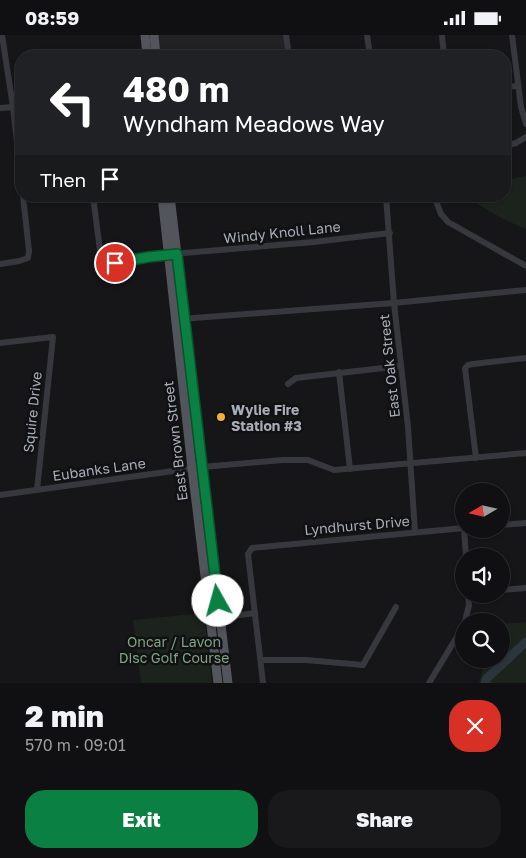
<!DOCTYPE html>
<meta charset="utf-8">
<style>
:root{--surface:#101012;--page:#19191b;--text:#f1f3f6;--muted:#9c9d9f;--line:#303032;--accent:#0b8043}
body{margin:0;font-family:"Golos Text",sans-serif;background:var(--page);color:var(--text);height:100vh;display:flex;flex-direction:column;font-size:19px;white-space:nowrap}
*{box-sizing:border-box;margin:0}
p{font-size:16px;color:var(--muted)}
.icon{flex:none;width:28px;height:28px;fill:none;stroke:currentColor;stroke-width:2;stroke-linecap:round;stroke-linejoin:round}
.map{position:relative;height:648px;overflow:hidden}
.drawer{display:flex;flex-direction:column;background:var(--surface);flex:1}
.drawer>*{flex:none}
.guide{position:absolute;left:15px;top:15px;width:496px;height:152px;border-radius:20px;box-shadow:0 1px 4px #0004,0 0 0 1px var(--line);background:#202124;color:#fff;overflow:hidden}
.needle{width:32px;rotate:261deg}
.fabs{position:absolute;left:455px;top:448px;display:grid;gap:10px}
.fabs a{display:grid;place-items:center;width:55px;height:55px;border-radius:50%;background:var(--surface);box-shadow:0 1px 4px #0004,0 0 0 1px var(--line);font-size:25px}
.pin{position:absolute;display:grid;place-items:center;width:42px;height:42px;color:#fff;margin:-21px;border:2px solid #fff;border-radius:50%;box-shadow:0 1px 5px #0007}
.me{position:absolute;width:55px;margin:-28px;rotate:353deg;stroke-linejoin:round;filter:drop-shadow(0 0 4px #0008)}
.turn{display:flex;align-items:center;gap:18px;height:105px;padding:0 25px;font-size:22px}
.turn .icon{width:65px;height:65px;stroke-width:2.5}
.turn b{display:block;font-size:35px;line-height:42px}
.then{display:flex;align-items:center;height:48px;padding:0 25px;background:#0003;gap:10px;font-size:19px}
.round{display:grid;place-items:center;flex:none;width:52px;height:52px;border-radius:20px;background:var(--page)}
.summary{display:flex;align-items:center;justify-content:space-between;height:85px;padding:0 25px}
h1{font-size:30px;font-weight:800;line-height:38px}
.primary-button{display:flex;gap:10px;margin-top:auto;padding:10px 25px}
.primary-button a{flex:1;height:58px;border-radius:20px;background:var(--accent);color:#fff;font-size:20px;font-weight:800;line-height:58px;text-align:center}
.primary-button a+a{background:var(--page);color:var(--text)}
.status{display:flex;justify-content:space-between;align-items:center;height:35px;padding:0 25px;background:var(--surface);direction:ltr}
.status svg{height:14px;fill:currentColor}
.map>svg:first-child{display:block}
</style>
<div class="status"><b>08:59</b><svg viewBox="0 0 49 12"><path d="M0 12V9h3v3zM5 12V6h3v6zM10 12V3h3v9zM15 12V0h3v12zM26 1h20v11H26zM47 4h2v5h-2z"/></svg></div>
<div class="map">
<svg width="526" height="648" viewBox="0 0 526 648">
<rect width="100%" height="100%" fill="#161618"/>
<polygon fill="#222225" points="157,0 285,0 288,21 160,21"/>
<g fill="#1c231d">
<polygon points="526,141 526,194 503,184 466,162 505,161 505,145"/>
<polygon points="204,578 212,648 141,648 133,585"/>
<polygon points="526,587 526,648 479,648 483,634 489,626 487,624 501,624 501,589"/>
</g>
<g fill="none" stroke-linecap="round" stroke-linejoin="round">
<polyline stroke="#2c353c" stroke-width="9" points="485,648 487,643 526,607"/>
<g stroke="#37383d" stroke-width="6">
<polyline points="2,0 13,72 21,143"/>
<polyline points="286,0 289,21"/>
<polyline points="367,0 370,21"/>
<polyline points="442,0 444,21"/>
<polyline points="512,0 521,72 526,89"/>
<polyline points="505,52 518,51"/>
<polyline points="0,73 13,72"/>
<polyline points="505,111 516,108 526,102"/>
<polyline points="93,161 102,231 148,221 314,207 390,198"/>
<polyline points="386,161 394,268 408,392 415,497"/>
<polyline points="434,161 441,179 448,187 526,231"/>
<polyline points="0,229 19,226 28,223 29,216 23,161"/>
<polyline points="181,284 394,268 526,255"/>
<polyline points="0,308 53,302 37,455"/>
<polyline points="339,337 350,434"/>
<polyline points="288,349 296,343 401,331"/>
<polyline points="476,423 465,333 468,330 473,329 526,323"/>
<polyline points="0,460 202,432 283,425 308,425 334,435 526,418"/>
<polyline points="501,490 526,488"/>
<polyline points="464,494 466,521"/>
<polyline points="501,555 526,553"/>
<polyline points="210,584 255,578"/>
<polyline points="465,586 469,570 468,559"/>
<polyline points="261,625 306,625 363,630 396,572"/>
<polyline points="263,648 248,519 252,513 464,493"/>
<polyline points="429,648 464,590"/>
</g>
<g stroke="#53555c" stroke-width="9">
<polyline points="145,0 147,21"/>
<polyline points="154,0 156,21"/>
<polyline points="162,161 192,433 218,648"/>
<polyline points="170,161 228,648"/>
</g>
</g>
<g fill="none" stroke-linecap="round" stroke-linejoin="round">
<defs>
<polyline id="route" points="115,228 148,222 177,219 218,566"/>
</defs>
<use href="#route" stroke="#07532c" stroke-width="12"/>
<use href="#route" stroke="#0b8043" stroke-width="9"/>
</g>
<circle fill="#f2b134" stroke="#111113" stroke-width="2" cx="221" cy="382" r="5"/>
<g text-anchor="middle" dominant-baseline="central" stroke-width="5" stroke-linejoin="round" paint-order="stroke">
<g font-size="14" fill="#a8adb8" stroke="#111113">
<text transform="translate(282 197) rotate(-6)">Windy Knoll Lane</text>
<text transform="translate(389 331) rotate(-96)">East Oak Street</text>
<text transform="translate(32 377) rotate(-84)">Squire Drive</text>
<text transform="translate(175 406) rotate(-97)">East Brown Street</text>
<text transform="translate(99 434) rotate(-8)">Eubanks Lane</text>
<text transform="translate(357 490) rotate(-5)">Lyndhurst Drive</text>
</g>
<g font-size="14" font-weight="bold" fill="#a8adb8" stroke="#111113" text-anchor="start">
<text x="231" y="374">Wylie Fire<tspan x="231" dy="16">Station #3</tspan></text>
</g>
<g font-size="14" fill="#7fa381" stroke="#111113">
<text x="174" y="606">Oncar / Lavon<tspan x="174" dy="16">Disc Golf Course</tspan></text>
</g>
</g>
</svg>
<div class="fabs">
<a><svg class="needle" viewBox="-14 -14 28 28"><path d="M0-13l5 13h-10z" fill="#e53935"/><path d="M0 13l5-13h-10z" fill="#9c9d9f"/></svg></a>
<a><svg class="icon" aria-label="sound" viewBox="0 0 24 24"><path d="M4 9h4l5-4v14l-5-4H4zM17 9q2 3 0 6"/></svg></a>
<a><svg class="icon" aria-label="search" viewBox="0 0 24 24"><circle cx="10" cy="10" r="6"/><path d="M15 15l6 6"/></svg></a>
</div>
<div class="pin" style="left:115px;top:228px;background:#d93025"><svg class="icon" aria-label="arrive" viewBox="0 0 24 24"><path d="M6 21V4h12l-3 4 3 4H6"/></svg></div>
<svg class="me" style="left:218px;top:566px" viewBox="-20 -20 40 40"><circle r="19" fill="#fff"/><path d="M0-13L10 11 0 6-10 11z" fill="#0b8043"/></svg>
<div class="guide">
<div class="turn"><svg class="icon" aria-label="left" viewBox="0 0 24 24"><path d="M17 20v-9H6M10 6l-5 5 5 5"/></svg><div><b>480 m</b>Wyndham Meadows Way</div></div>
<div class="then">Then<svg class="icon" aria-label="arrive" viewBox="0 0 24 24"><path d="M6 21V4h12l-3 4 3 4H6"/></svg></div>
</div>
</div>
<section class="drawer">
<div class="summary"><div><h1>2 min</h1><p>570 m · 09:01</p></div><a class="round" style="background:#d93025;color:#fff"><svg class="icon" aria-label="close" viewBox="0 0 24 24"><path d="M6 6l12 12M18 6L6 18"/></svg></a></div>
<div class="primary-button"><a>Exit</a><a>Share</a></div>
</section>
